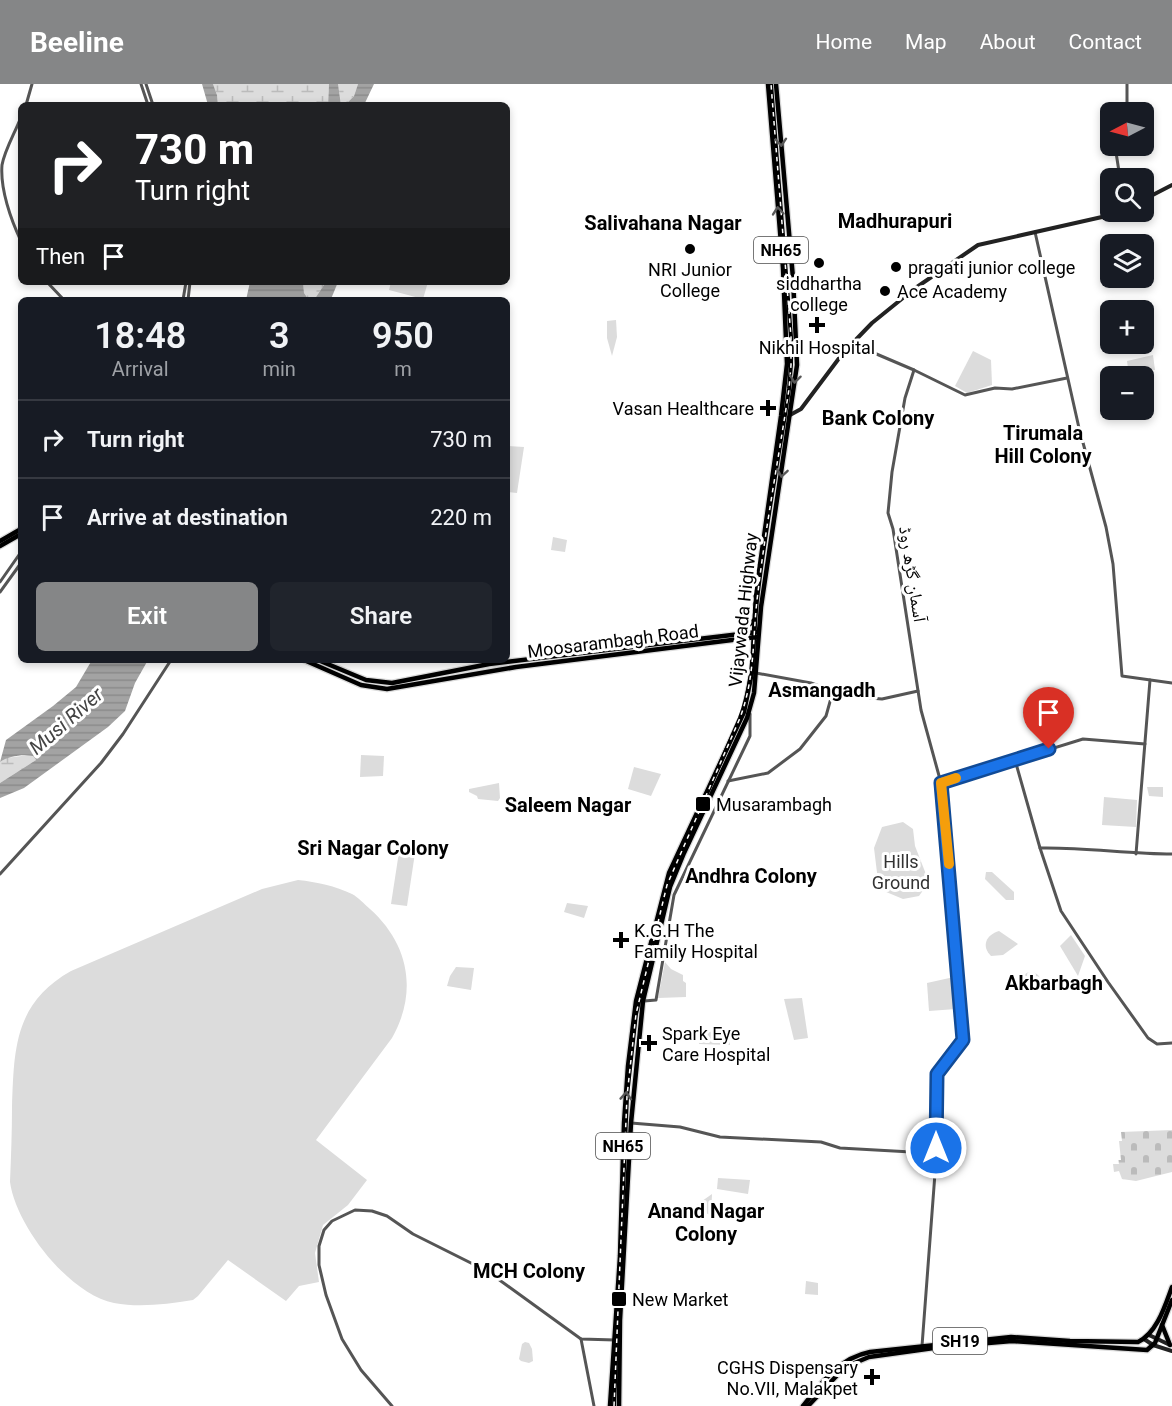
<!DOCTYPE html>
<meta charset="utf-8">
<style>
:root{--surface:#171b24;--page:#20242c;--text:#f1f3f6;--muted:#9ea1a6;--line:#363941;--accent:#858687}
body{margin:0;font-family:Roboto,"Noto Naskh Arabic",sans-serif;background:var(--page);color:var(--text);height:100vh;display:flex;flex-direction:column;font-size:22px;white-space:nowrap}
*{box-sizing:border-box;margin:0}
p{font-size:20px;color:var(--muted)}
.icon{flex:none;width:33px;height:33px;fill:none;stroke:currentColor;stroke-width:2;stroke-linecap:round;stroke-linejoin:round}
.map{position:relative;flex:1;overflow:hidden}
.drawer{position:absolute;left:18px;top:213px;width:492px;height:366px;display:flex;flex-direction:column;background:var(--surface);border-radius:9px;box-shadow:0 3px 9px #0003}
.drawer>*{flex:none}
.guide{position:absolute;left:18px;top:18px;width:492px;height:183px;border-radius:9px;box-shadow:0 3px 9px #0003;background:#202124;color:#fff;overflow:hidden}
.needle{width:39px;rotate:264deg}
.buttons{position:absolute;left:1100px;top:18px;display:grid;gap:12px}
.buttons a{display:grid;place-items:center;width:54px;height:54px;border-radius:9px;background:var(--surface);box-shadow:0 3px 9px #0003;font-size:30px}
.pin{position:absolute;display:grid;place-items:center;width:51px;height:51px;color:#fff;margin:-62px -26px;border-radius:50% 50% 50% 0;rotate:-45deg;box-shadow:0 0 6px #0007}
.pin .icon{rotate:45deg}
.me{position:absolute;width:66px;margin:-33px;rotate:0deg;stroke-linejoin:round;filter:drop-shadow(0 0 4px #0008)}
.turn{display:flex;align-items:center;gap:21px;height:126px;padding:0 18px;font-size:27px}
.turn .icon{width:78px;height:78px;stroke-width:2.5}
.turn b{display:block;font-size:42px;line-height:51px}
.then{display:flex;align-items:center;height:57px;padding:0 18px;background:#0003;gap:12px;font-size:22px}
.eta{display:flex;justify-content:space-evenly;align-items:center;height:102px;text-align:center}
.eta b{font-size:36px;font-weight:600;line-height:42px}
.cta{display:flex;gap:12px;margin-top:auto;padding:12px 18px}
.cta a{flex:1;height:69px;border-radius:9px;background:var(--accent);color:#fff;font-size:24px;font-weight:600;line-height:69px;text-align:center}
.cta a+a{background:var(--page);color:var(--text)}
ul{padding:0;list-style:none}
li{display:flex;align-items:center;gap:18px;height:78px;padding:0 18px;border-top:2px solid var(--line)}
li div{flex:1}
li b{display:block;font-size:22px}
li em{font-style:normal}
header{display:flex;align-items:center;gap:36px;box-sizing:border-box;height:84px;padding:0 30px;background:var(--accent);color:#fff}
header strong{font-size:28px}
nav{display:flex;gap:33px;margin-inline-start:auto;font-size:21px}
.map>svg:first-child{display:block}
</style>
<header>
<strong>Beeline</strong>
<nav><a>Home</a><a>Map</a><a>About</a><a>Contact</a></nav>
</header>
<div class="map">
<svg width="1172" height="1322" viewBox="0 0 1172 1322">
<defs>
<pattern id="wetland-marsh" width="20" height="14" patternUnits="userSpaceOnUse" patternTransform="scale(1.5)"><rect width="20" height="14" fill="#dcdcdc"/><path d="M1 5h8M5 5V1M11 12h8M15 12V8" fill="none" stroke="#bbb"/></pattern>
<pattern id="cemetery-stones" width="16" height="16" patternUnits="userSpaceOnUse" patternTransform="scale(1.5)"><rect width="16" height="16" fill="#dcdcdc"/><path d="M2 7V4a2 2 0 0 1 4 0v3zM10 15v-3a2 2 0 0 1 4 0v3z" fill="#bbb"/></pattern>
<pattern id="water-rules" width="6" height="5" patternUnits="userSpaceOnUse" patternTransform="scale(1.5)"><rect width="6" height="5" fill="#a3a3a3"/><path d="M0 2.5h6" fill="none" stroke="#8b8b8b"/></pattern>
</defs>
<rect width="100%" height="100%" fill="#fff"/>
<g fill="url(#wetland-marsh)">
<polygon points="213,0 329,0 328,21 218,21 217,11"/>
<polygon points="338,0 358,0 354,12 345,21 341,20"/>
<polygon points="303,198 326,198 314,216 309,216 304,209"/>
<polygon points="29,671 33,672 36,676 0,699 0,678 6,674"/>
</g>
<polygon fill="url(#cemetery-stones)" points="1172,1046 1172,1088 1136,1097 1122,1095 1119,1087 1114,1088 1113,1080 1119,1080 1118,1076 1121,1076 1119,1057 1122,1057 1121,1048"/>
<g fill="#dcdcdc">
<polygon points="391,198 428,198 423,215 389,206"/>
<polygon points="616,236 617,253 612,272 607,254 607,237"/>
<polygon points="973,267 991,276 992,301 967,309 955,302"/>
<polygon points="1153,271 1155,286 1129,291 1127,277"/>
<polygon points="915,326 918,329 917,338 911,343 907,340 908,329"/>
<polygon points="507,362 524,363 517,409 507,408"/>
<polygon points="553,453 567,456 565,468 551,466"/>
<polygon points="361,671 384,672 383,692 360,693"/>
<polygon points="634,683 661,690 651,712 628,705"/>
<polygon points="499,699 500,714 498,717 478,715 477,712 469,708 469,705"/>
<polygon points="1147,703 1163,703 1163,713 1149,712"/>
<polygon points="1104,713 1137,716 1136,743 1102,741"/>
<polygon points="903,738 913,745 915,762 929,798 919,812 903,815 879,805 874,764 882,743"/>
<polygon points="399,768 415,769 407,822 391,820"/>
<polygon points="986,788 992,788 1014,808 1014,816 1006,816 985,795"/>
<path d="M298,796C317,798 335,802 352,810C358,813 364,820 370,825C409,860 418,908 392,954L316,1056L367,1096L348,1121L323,1141L315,1169L319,1198L299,1202L286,1217L228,1176L198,1212L193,1216C167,1220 140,1224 114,1219C69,1210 16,1142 10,1098C11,1073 12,1048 12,1023C14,966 14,919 71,887L262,805Z"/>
<polygon points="567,819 588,822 584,834 564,828"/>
<path d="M999,847L1018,860L1003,871L991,872C981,862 986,851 999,847Z"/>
<polygon points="1071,851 1085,872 1078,892 1060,862"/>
<polygon points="665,878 671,885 683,891 683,897 686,899 686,913 658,914"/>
<polygon points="456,883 474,884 471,906 447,902 450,892"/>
<circle cx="1031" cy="898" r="10"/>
<polygon points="954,893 956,925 929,927 927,899"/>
<polygon points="802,914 808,954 794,956 784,915"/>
<polygon points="729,946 730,961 699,960 698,949"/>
<polygon points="718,1094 750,1096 748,1110 717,1105"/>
<polygon points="712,1110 711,1132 695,1122"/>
<polygon points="806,1197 818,1199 818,1211 805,1210"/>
<polygon points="525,1258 529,1259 532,1265 533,1277 529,1279 521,1277 519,1275 522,1260"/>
</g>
<g fill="url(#water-rules)">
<polygon points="202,0 213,0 217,11 218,21 208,21"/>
<polygon points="329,0 338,0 341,21 328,21"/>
<polygon points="358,0 374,0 364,21 345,21 354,12"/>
<polygon points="250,198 303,198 304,209 309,216 246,216"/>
<polygon points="326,198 338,198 331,215 314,216"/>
<path d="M92,576H148L135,599L125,627L108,643L24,704L0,714V699L36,676L33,672C23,670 8,672 0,678L6,656L53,622L76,603Z"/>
</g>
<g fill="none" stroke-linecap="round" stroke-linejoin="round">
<defs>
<g id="primary">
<polyline points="0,457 21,445"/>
<polyline points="0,462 21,450"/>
<polyline points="304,576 361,601 387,605 516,583 756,553"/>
<polyline points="318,576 366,596 392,599 489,580 757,548"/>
<polyline points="1162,1241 1170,1261"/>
<path d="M803,1322C821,1299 839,1274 870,1268L1011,1253L1070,1257L1138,1258C1157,1249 1165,1222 1172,1203"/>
<polyline points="808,1322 845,1283 869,1273 941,1263 1012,1257 1147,1266 1155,1259 1172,1216"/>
</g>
<g id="trunk">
<polyline points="740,550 753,537"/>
<polyline points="610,1322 620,1172 624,1039 628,982 636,917 669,789 744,628 752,588 756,509 781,332 787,280 783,184 768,0"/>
<polyline points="619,1322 620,1236 631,1039 643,917 670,803 684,769 747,634 754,609 761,523 797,281 793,194 776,0"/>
</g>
</defs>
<use href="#primary" stroke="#dbdbdb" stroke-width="7"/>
<use href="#trunk" stroke="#dbdbdb" stroke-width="7"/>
<g stroke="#555" stroke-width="3">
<polyline points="141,0 148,21"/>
<polyline points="146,0 153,21"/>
<polyline points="26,21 32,0"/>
<polyline points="1123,28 1127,20 1127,0"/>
<path d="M21,33C15,49 5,65 2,81C0,105 11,136 21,157"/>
<polyline points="1115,62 1120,94"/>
<polyline points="1035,148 1079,344 1106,443 1113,480 1122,592 1172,599"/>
<polyline points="47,198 64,216"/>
<polyline points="183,216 186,198"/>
<polyline points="188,216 190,198"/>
<polyline points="853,260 914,286 965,311 995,304 1012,305 1067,294"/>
<polyline points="914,286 905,314 892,388 888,429 893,445 921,626 941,699 964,956 937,990 936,1064"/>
<polyline points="0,498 21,468"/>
<polyline points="0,508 21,479"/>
<polyline points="756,589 811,599 833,607 870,614 882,615 918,607"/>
<polyline points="1015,676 1040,764 1061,827 1108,898 1148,954 1157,960 1172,959"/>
<polyline points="728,697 768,689 800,665 826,632 833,607"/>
<polyline points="941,699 1083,655 1145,660"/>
<path d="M1040,764C1084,763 1128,770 1172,770"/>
<polyline points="1136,770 1150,596"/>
<polyline points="0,790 101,679 123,650 171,576"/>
<polyline points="644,917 656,916 674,811 750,652 750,630"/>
<polyline points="631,1039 680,1043 720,1053 821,1058 840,1064 929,1069"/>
<circle cx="935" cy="1070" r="6"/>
<polyline points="581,1255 594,1322"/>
<polyline points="922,1262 936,1076"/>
<polyline points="392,1322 361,1286 342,1255 326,1211 319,1181 319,1162 324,1146 332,1137 355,1126 372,1127 387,1132 413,1150 487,1187 581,1255 615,1256"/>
</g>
<g stroke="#222" stroke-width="4">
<polyline points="1143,116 1172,101"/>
<polyline points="790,331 801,325 843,269 872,239 914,205 978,161 1102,133 1119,128"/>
<polyline points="1149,1251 1170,1261"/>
<polyline points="1144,1255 1153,1261 1172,1267"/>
</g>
<use href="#primary" stroke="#000" stroke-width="4.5"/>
<use href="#trunk" stroke="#000" stroke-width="4.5"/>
<defs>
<path id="rail" d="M614,1322L627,1012L636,930L667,801L740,634C756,591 752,552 758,508C766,440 779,372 789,305L791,281V253L771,0"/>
</defs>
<use href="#rail" stroke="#000" stroke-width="4"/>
<use href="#rail" stroke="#fff" stroke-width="1.5" stroke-dasharray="4.5" stroke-linecap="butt"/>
</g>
<defs><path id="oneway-chevron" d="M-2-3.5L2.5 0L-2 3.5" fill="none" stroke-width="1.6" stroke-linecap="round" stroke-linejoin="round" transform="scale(1.5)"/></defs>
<g stroke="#595959">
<use href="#oneway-chevron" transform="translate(781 58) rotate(86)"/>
<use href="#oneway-chevron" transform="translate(778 127) rotate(-95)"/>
<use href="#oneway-chevron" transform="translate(795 295) rotate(97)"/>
<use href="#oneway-chevron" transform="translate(782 389) rotate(99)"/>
<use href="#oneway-chevron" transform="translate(626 1012) rotate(-86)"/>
</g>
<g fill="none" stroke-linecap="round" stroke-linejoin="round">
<defs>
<polyline id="route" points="936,1064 937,990 963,956 941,699 1049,665"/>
</defs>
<use href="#route" stroke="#114b97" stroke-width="15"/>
<use href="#route" stroke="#1a73e8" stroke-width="10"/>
<polyline stroke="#f59e0b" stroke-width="10" points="949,780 941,699 956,694"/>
</g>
<g fill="#000" stroke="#fff" stroke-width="2">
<circle cx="690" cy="165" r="6"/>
<circle cx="819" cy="179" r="6"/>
<circle cx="896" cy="183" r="6"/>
<circle cx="885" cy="207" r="6"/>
<path d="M814 232h6v6h6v6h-6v6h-6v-6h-6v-6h6z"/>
<path d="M765 315h6v6h6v6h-6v6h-6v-6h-6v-6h6z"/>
<rect x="695" y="712" width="16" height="16" rx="3"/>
<path d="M618 847h6v6h6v6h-6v6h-6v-6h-6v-6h6z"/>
<path d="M646 950h6v6h6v6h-6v6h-6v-6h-6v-6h6z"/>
<rect x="611" y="1207" width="16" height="16" rx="3"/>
<path d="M869 1284h6v6h6v6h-6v6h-6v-6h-6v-6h6z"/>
</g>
<g text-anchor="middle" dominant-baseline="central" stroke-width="6" stroke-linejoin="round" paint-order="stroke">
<g fill="#fff" stroke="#4c4c4c" stroke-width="1.5">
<rect x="754" y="153" width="54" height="26" rx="4.5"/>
<rect x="596" y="1049" width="54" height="26" rx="4.5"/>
<rect x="933" y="1244" width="54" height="26" rx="4.5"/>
</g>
<g font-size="16" font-weight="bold" fill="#000">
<text x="781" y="166">NH65</text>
<text x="623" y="1062">NH65</text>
<text x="960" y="1257">SH19</text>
</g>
<g font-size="18" fill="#000" stroke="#fff" text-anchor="start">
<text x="908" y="183">pragati junior college</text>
<text x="690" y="185" text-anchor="middle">NRI Junior<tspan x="690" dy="21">College</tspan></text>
<text x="819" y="199" text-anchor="middle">siddhartha<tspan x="819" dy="21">college</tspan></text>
<text x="897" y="207">Ace Academy</text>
<text x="817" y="263" text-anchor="middle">Nikhil Hospital</text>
<text x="754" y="324" text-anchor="end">Vasan Healthcare</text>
<text x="716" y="720">Musarambagh</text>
<text x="634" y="846">K.G.H The<tspan x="634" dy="21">Family Hospital</tspan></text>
<text x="662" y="949">Spark Eye<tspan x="662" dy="21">Care Hospital</tspan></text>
<text x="632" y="1215">New Market</text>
<text x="858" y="1283" text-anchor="end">CGHS Dispensary<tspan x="858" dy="21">No.VII, Malakpet</tspan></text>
</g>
<g font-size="18" fill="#000" stroke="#fff">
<text transform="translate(913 490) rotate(81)">آسمان گڑھ روڈ</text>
<text transform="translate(743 526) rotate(-84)">Vijaywada Highway</text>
<text transform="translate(613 557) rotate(-7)">Moosarambagh Road</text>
</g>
<g font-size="18" fill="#333" stroke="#fff">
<text x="901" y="777">Hills<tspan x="901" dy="21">Ground</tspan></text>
</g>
<g font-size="20" font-weight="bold" fill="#000" stroke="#fff">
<text x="895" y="137">Madhurapuri</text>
<text x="663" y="139">Salivahana Nagar</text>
<text x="878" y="334">Bank Colony</text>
<text x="1043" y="349">Tirumala<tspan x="1043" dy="23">Hill Colony</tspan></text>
<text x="822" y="606">Asmangadh</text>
<text x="568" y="721">Saleem Nagar</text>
<text x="373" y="764">Sri Nagar Colony</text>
<text x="751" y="792">Andhra Colony</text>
<text x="1054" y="899">Akbarbagh</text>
<text x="706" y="1127">Anand Nagar<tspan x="706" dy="23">Colony</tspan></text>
<text x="529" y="1187">MCH Colony</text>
</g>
<g font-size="20" font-style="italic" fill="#444" stroke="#fff">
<text transform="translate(66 637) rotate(-41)">Musi River</text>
</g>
</g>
</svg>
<div class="buttons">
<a><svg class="needle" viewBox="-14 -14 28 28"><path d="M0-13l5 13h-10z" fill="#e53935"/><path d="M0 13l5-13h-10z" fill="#9ea1a6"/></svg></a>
<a><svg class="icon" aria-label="search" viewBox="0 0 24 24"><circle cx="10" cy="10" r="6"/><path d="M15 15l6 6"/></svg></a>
<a><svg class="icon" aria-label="layers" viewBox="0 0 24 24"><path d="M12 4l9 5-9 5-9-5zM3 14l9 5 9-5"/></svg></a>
<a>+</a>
<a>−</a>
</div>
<div class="pin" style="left:1049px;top:665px;background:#d93025"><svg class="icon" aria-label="arrive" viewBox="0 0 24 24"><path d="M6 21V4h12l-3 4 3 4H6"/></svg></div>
<svg class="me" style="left:936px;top:1064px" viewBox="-20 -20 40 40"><circle r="17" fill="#1a73e8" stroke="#fff" stroke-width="3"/><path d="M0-11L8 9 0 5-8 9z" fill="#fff"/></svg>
<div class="guide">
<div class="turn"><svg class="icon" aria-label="right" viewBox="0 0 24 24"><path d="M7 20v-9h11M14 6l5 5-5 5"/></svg><div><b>730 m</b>Turn right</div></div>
<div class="then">Then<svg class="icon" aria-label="arrive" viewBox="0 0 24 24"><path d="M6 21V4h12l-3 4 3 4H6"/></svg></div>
</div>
<section class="drawer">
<div class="eta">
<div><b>18:48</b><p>Arrival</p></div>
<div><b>3</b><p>min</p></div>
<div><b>950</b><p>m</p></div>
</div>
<ul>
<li><svg class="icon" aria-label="right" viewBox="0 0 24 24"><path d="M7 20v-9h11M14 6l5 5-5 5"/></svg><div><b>Turn right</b></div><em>730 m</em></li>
<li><svg class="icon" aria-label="arrive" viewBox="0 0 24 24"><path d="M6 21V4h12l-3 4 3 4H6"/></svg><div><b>Arrive at destination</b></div><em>220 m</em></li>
</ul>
<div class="cta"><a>Exit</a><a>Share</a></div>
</section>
</div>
